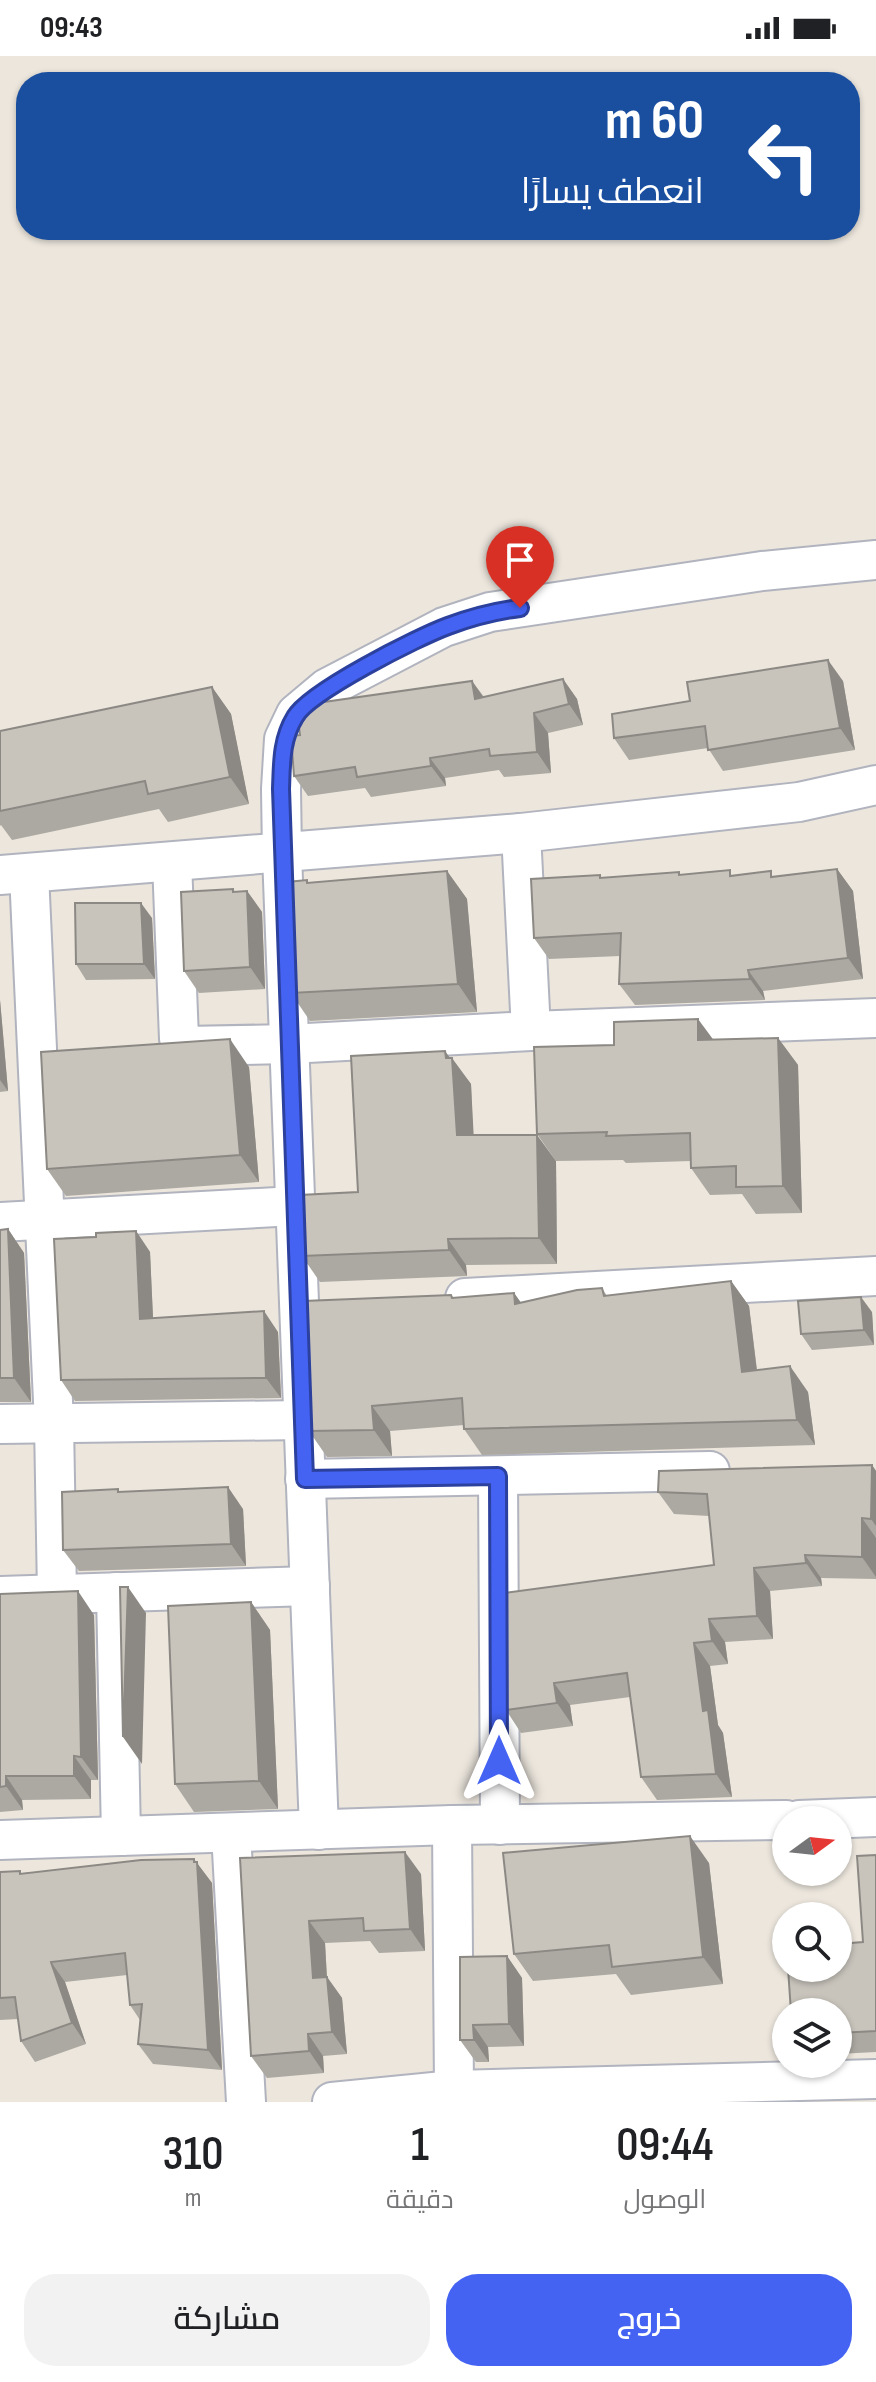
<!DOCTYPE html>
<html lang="ar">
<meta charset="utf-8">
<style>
:root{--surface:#fff;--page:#f2f2f2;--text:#202124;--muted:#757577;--accent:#4463f3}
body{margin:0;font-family:"Sofia Sans Condensed",Cairo,sans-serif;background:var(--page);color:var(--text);direction:rtl;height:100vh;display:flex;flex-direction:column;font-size:30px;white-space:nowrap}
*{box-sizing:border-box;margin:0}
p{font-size:26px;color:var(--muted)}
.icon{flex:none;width:44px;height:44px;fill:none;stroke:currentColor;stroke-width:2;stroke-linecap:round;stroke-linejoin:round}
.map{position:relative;height:2046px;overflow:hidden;direction:ltr}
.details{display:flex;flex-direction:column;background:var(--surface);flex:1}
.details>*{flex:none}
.guide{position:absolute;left:16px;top:16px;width:844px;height:168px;border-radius:32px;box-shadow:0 2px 6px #0004;direction:rtl;background:#1a4fa0;color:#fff;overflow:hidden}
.needle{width:52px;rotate:75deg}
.fabs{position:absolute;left:772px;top:1750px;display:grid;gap:16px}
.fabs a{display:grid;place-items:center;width:80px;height:80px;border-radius:50%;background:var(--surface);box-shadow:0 2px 6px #0004;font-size:40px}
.pin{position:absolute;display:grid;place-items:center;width:68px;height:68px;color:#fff;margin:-82px -34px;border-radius:50% 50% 50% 0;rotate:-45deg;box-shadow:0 0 8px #0007}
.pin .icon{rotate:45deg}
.me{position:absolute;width:88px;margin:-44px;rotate:0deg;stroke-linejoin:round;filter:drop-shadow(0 0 6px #0008)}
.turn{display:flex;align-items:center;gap:28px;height:168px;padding:0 24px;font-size:36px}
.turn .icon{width:104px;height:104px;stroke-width:2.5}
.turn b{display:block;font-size:56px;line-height:68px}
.eta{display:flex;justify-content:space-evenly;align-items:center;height:136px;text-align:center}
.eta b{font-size:48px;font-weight:600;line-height:56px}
.cta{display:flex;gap:16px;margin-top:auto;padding:16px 24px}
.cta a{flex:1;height:92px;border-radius:32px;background:var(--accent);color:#fff;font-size:32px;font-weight:600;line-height:92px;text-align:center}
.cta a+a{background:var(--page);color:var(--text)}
.status{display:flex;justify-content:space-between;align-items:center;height:56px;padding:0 40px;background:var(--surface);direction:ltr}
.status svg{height:22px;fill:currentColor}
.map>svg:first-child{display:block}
</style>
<div class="status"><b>09:43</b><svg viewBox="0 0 49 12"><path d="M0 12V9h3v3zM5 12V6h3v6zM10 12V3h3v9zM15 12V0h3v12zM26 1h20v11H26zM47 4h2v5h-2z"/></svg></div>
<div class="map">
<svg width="876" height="2046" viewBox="0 0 876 2046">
<rect width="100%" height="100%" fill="#ece6dd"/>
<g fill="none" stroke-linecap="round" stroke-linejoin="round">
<defs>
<g id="minor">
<polyline points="521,777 531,975"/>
<polyline points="172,806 179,983 184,990 289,988 531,975 876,962"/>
<polyline points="29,817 54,1367 57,1538"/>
<polyline points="0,819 521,777 799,746 876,729"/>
<polyline points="0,1166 295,1150"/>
<polyline points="465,1242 876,1220"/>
<polyline points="0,1368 303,1364"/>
<polyline points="498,1420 500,1769"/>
<polyline points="305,1423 710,1415"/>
<polyline points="116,1536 121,1780"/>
<polyline points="0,1540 310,1530"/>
<polyline points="799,1764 876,1761"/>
<polyline points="452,1769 454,2034"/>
<polyline points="319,1774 282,798 281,733 284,683 296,658 327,632 444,571 490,556 762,515 876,504"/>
<polyline points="231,1777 246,2046"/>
<polyline points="0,1784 452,1769 786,1764"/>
<polyline points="332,2046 454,2034 876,2023"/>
</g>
</defs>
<use href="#minor" stroke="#b1b4be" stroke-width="42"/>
<use href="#minor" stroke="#fff" stroke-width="38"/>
</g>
<g fill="#aca9a2">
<polygon points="563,623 577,643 583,669 548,677 551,717 504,721 499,714 445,722 446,730 371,741 365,732 308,740 294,720 300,679 472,625 484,641"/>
<polygon points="843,625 855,694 723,715 708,692 629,704 614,682"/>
<polygon points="212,631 231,658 249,748 168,766 159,753 12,784 1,769 0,770 0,675"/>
<polygon points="837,813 853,835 863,923 763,935 765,944 635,949 619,928 620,900 549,903 534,882 600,819 602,822 681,819 775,821"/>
<polygon points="447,815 467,843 477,956 310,965 291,937 309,827"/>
<polygon points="247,835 262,856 265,933 199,937 184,915 235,836"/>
<polygon points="152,862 155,923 86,924 76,908"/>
<polygon points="0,944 8,1035 0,1036"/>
<polygon points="778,982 798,1009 802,1157 756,1158 742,1138 710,1139 691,1112 691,1105 626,1107 623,1104 556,1105 537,1078 614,989 713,984"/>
<polygon points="450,1002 471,1028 473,1079 556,1105 557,1208 466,1209 467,1220 320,1226 302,1200 358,1136"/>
<polygon points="249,1011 259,1126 66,1140 47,1113"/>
<polygon points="8,1173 24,1197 31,1346 0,1346 0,1174"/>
<polygon points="136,1175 150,1196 153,1262 278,1276 281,1342 75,1345 61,1324 96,1181"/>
<polygon points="731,1225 749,1250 757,1314 808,1336 815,1389 482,1399 464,1373 464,1369 390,1375 392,1400 327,1401 309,1375 451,1239 454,1242 514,1237 521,1247 602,1232 607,1240"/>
<polygon points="872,1256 874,1289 812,1294 801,1278"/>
<polygon points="872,1409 876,1415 876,1523 821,1522 822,1530 770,1535 773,1583 725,1586 728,1608 710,1610 718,1669 723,1677 732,1741 657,1744 641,1721 630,1641 570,1649 573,1670 521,1677 506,1654 714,1509 709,1460 674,1458 658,1436"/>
<polygon points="120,1436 243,1453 246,1510 79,1515 63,1494"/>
<polygon points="0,1538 94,1559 98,1724 91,1724 91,1743 22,1744 23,1754 0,1756"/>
<polygon points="251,1546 270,1574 278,1753 194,1756 175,1728"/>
<polygon points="876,1799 876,1996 838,1998 838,1956 863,1886"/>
<polygon points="240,1802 421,1818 425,1895 379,1897 370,1885 325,1887 327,1921 342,1942 347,1998 323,2000 324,2017 267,2022 251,2000"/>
<polygon points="196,1806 212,1827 222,2014 153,2008 138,1988 140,1964 130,1949 127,1919 65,1926 86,1988 35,2006 21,1985 18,1963 0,1964 0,1816 22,1817"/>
<polygon points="709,1807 723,1928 631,1939 616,1918 533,1925 514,1898"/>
<polygon points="507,1900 522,1922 524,1990 488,1991 489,2006 476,2006 460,1984"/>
</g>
<g fill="#8c8984">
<polygon points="828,604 843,625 855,694 840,672"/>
<polygon points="563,623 577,643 583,669 569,648"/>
<polygon points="472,625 486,645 475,643"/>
<polygon points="212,631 231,658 249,748 230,721"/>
<polygon points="534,657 548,677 551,717 537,696"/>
<polygon points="430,702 445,722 446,730 431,710"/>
<polygon points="837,813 853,835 863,923 848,902"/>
<polygon points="447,815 467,843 477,956 458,928"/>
<polygon points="233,833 248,854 247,835 262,856 265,933 250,911"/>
<polygon points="141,847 152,862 155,923 144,908"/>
<polygon points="748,914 763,935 765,944 750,923"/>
<polygon points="0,944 8,1035 0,1024"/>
<polygon points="698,963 718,990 698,984"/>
<polygon points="778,982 798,1009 802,1157 783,1130"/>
<polygon points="230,983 249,1011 259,1126 240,1099"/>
<polygon points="445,995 453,1006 452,1002 471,1028 475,1105 457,1079"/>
<polygon points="537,1079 556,1105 557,1208 539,1182"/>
<polygon points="8,1173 24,1197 31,1346 14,1322"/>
<polygon points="136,1175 150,1196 154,1284 140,1263"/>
<polygon points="448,1183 466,1209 467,1220 449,1194"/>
<polygon points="731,1225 749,1250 760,1341 742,1316"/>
<polygon points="514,1237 532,1262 515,1248"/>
<polygon points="861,1241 872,1256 874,1289 864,1274"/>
<polygon points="264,1255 278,1276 281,1342 266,1322"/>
<polygon points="790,1310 808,1336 815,1389 797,1364"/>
<polygon points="372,1350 390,1375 392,1400 374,1374"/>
<polygon points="872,1409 876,1415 876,1470 871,1463"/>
<polygon points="228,1431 243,1453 246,1510 231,1488"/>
<polygon points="862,1462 876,1482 876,1521 862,1501"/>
<polygon points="805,1499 821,1522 822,1530 806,1507"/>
<polygon points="754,1512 770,1535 773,1583 757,1560"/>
<polygon points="128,1531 146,1557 142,1708 123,1681"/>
<polygon points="78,1535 94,1559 98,1724 81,1701"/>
<polygon points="251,1546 270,1574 278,1753 259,1725"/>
<polygon points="709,1563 725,1586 728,1608 712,1585"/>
<polygon points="694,1587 710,1610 718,1669 723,1677 732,1741 716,1718 703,1655"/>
<polygon points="554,1627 570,1649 573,1670 557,1647"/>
<polygon points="74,1700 91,1724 91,1743 74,1720"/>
<polygon points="6,1720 22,1744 23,1754 6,1730"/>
<polygon points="690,1780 709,1807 723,1928 703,1901"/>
<polygon points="405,1796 421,1818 425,1895 410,1873"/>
<polygon points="194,1803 212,1827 222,2014 208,1994"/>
<polygon points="309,1865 325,1887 328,1944 313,1922"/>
<polygon points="507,1900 522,1922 524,1990 509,1968"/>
<polygon points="51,1906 65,1926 86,1988 72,1967"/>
<polygon points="327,1921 342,1942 347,1998 332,1976"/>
<polygon points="473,1969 488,1991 489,2006 474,1984"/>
<polygon points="308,1978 323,2000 324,2017 309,1995"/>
</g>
<g fill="#c8c4bc" stroke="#8c8984" stroke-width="2">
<polygon points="828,604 840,672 708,694 705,670 614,682 612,658 690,645 687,626"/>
<polygon points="563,623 569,648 534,657 537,696 490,700 489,693 430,702 431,710 357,721 355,711 294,720 291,680 300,679 297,657 303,649 472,625 475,643"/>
<polygon points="212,631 230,721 148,738 145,725 0,755 0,675"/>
<polygon points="837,813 848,902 748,914 750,923 619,928 621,877 534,882 531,823 600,819 600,822 679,816 679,819 730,814 730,820 771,815 771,821"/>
<polygon points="447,815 458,928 291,937 287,826 307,824 307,827"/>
<polygon points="233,833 233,836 247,835 250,911 184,915 181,836"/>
<polygon points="75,847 141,847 144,908 76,908"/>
<polygon points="698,963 698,984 778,982 783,1130 736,1131 736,1110 691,1112 690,1077 606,1080 607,1076 537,1078 534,991 614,989 614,966"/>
<polygon points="230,983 240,1099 47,1113 41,996"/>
<polygon points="445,995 446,1002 452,1002 457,1079 537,1079 539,1182 448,1183 449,1194 302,1200 300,1139 358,1136 351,1000"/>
<polygon points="8,1173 14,1322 0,1322 0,1174"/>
<polygon points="136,1175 140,1263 264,1255 266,1322 61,1324 54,1183 96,1181 96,1177"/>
<polygon points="731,1225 742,1316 790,1310 797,1364 464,1373 462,1342 372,1350 374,1374 309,1375 304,1245 451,1239 452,1242 514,1237 515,1248 577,1234 602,1232 604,1240"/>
<polygon points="861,1241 864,1274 801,1278 798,1245"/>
<polygon points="872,1409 871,1463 862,1462 862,1501 805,1499 806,1507 754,1512 757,1560 709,1563 712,1585 694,1587 703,1655 708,1654 716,1718 641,1721 627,1617 554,1627 557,1647 506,1654 505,1537 714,1509 707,1438 658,1436 659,1415"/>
<polygon points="228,1431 231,1488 63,1494 62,1436 118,1433 118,1436"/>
<polygon points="120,1531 128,1531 123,1681"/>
<polygon points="78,1535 81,1701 74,1700 74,1720 6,1720 6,1730 0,1731 0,1538"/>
<polygon points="251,1546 259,1725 175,1728 168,1550"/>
<polygon points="690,1780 703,1901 612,1911 609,1889 514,1898 503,1797"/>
<polygon points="405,1796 410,1873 364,1875 363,1862 309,1865 313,1922 327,1921 332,1976 308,1978 309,1995 251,2000 240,1802"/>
<polygon points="876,1799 876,1975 838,1977 838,1956 791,1956 788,1912 838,1912 838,1888 863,1886 857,1800"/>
<polygon points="194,1803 194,1806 197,1806 208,1994 138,1988 142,1948 130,1949 125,1897 51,1906 72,1967 21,1985 15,1941 0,1942 0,1816 20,1815 20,1818 141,1804"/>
<polygon points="507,1900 509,1968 473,1969 474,1984 460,1984 460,1901"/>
</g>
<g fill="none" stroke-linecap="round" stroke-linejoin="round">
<defs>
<path id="route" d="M499,1705L498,1420L305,1423L281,733C282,708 281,684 295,661C309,636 418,581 448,570C472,561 495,555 520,552"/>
</defs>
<use href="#route" stroke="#2c409e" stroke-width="20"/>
<use href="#route" stroke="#4463f3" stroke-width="14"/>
</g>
</svg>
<div class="fabs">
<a><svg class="needle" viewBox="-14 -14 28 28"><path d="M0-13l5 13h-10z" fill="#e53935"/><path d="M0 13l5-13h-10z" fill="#757577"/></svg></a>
<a><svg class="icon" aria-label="search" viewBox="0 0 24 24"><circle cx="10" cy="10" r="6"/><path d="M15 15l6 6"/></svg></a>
<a><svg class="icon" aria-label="layers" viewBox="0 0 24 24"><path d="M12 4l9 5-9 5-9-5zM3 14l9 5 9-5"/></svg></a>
</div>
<div class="pin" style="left:520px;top:552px;background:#d93025"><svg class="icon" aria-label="arrive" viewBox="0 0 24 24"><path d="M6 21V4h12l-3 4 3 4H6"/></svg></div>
<svg class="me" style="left:499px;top:1705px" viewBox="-20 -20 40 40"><path d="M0-17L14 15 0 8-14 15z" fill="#4463f3" stroke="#fff" stroke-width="4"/></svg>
<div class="guide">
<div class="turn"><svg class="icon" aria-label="left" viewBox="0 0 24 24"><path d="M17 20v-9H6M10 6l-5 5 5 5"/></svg><div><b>60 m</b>انعطف يسارًا</div></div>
</div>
</div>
<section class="details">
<div class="eta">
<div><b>09:44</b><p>الوصول</p></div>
<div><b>1</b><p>دقيقة</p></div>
<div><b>310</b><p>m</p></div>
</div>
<div class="cta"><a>خروج</a><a>مشاركة</a></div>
</section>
